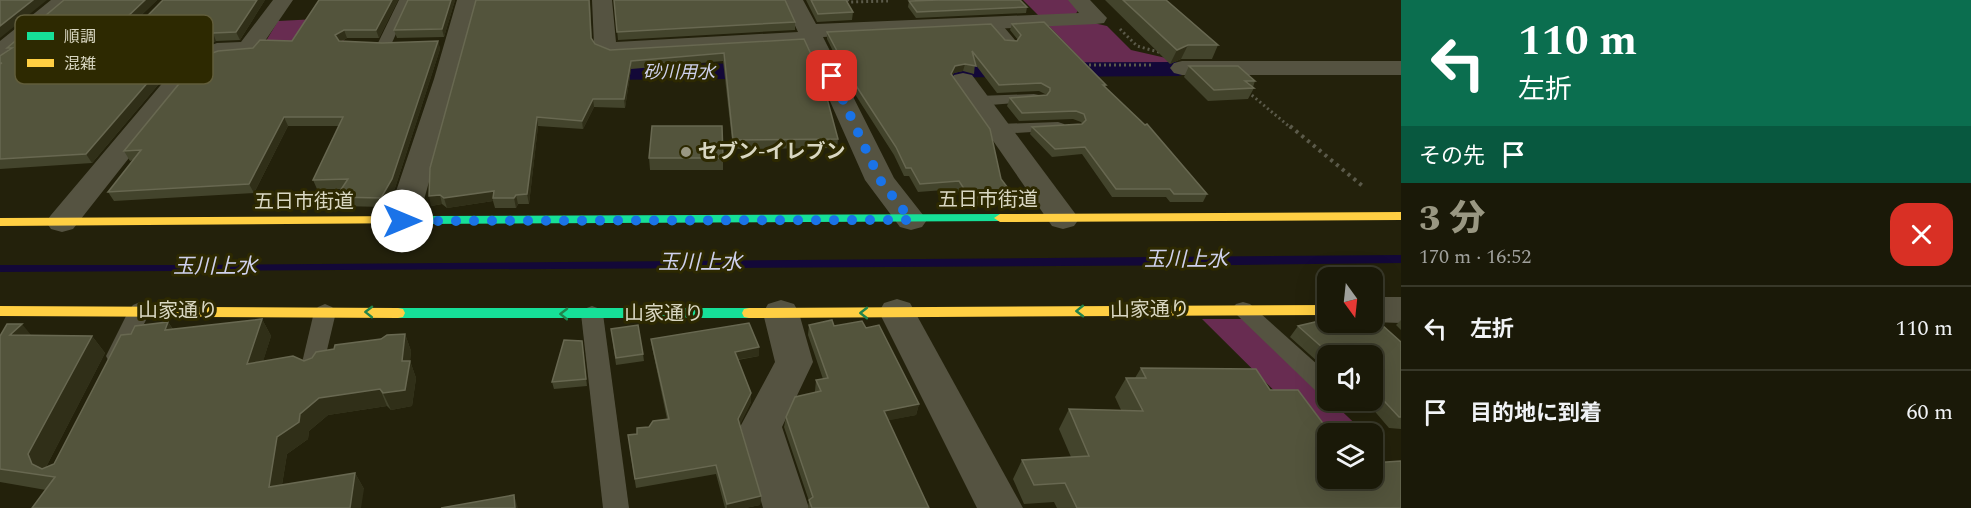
<!DOCTYPE html>
<html lang="ja">
<meta charset="utf-8">
<style>
:root{--surface:#1a1908;--page:#232212;--text:#f1f3f6;--muted:#9fa09c;--line:#383829;--accent:#999782}
body{margin:0;font-family:Spectral,"Noto Sans JP",serif;background:var(--page);color:var(--text);height:100vh;display:flex;flex-direction:column;font-size:22px;white-space:nowrap}
*{box-sizing:border-box;margin:0}
p{font-size:20px;color:var(--muted)}
.icon{flex:none;width:33px;height:33px;fill:none;stroke:currentColor;stroke-width:2;stroke-linecap:round;stroke-linejoin:round}
.map{position:relative;flex:1;overflow:hidden}
.sheet{display:flex;flex-direction:column;background:var(--surface);width:570px}
.sheet>*{flex:none}
.guide{background:#0b6e4f;color:#fff;overflow:hidden}
.needle{width:39px;rotate:165deg}
.buttons{position:absolute;left:1317px;top:267px;display:grid;gap:12px}
.buttons a{display:grid;place-items:center;width:66px;height:66px;border-radius:12px;background:var(--surface);box-shadow:0 6px 24px #0002,0 0 0 2px var(--line);font-size:30px}
.pin{position:absolute;display:grid;place-items:center;width:51px;height:51px;color:#fff;margin:-26px;border-radius:12px;box-shadow:0 3px 9px #0006}
.me{position:absolute;width:66px;margin:-33px;rotate:90deg;stroke-linejoin:round;filter:drop-shadow(0 0 4px #0008)}
.turn{display:flex;align-items:center;gap:21px;height:126px;padding:0 18px;font-size:27px}
.turn .icon{width:78px;height:78px;stroke-width:2.5}
.turn b{display:block;font-size:42px;line-height:51px}
.then{display:flex;align-items:center;height:57px;padding:0 18px;background:#0003;gap:12px;font-size:22px}
.round{display:grid;place-items:center;flex:none;width:63px;height:63px;border-radius:18px;background:var(--page)}
.head{display:flex;align-items:center;justify-content:space-between;height:102px;padding:0 18px}
h1{font-size:36px;font-weight:800;line-height:45px;color:var(--accent)}
ul{padding:0;list-style:none}
li{display:flex;align-items:center;gap:18px;height:84px;padding:0 18px;border-top:2px solid var(--line)}
li div{flex:1}
li b{display:block;font-size:22px}
li em{font-style:normal}
main{display:flex;flex:1;min-height:0}
.map>svg:first-child{display:block}
</style>
<main>
<div class="map">
<svg width="1401" height="508" viewBox="0 0 1401 508">
<rect width="100%" height="100%" fill="#23210b"/>
<g fill="#682c51">
<polygon points="1023,0 1070,0 1079,9 1075,15 1039,16"/>
<polygon points="357,17 342,43 266,41 278,21"/>
<polygon points="1089,22 1107,26 1131,50 1166,58 1172,64 1085,63 1047,24"/>
<polygon points="1202,319 1244,319 1365,433 1328,434 1327,443"/>
</g>
<polygon fill="#130838" points="1401,255 1401,263 1238,265 0,272 0,265 204,265"/>
<g fill="none" stroke-linecap="round" stroke-linejoin="round">
<polygon fill="#130838" fill-rule="evenodd" points="1178,62 1187,64 1190,69 1187,74 1178,76 583,80 574,77 570,72 574,67 583,64"/>
<g stroke="#5b5a4a" stroke-width="3" stroke-dasharray="2 3" stroke-linecap="butt">
<polyline points="847,0 849,2 888,1"/>
<polyline points="1120,29 1137,46 1162,53"/>
<polyline points="1084,65 1154,65"/>
<polyline points="1248,92 1291,128"/>
</g>
<polyline stroke="#5b5a4a" stroke-width="4" stroke-dasharray="3 4.5" stroke-linecap="butt" points="1290,126 1365,188"/>
<g fill="#555341" fill-rule="evenodd">
<polygon points="399,0 411,0 391,45 384,49 379,48 377,45"/>
<polygon points="993,19 998,20 1015,40 1017,43 1015,46 1005,46 988,26 987,23 988,20"/>
<polygon points="1034,94 1039,95 1041,98 1039,101 978,106 970,101 978,96"/>
<polygon points="1058,122 1064,124 1066,127 1064,130 998,134 990,129 998,124"/>
<polygon points="140,302 147,305 151,310 125,362 117,364 109,362 106,356 129,310 133,305"/>
<polygon points="1243,302 1250,304 1328,374 1328,397 1320,395 1236,314 1232,309 1236,304"/>
<polygon points="325,304 332,307 336,312 323,367 320,373 312,376 304,373 301,367 314,312 318,307"/>
<polygon points="592,306 600,309 603,314 629,508 603,508 581,314 584,309"/>
</g>
<g fill="#555341" fill-rule="evenodd">
<polygon points="51,0 74,0 8,58 0,60 0,41"/>
<polygon points="273,0 293,0 256,54 221,57 203,64 73,229 62,232 51,229 46,222 51,215 187,54 217,43 241,42"/>
<polygon points="457,0 477,0 458,79 418,221 413,228 402,231 391,228 386,221 434,79"/>
<polygon points="592,0 612,0 616,42 798,32 783,0 803,0 816,24 1079,13 1068,0 1090,0 1107,18 1104,23 1096,24 823,37 894,178 927,220 922,227 911,230 900,227 865,180 805,45 612,56 597,50 594,45"/>
<polygon points="1182,61 1401,61 1401,75 1182,75 1174,73 1170,68 1174,63"/>
<polygon points="963,73 972,75 1074,212 1079,219 1074,226 1063,229 1052,226 951,80 954,75"/>
<polygon points="1372,297 1401,297 1401,323 1371,322"/>
<polygon points="897,299 910,303 1023,508 977,508 879,312 884,303"/>
<polygon points="781,300 794,304 799,313 813,362 782,427 809,508 763,508 740,427 775,362 763,313 768,304"/>
</g>
<g fill="#16e098" fill-rule="evenodd">
<polygon points="1000,214 1005,215 1006,218 1005,221 419,224 413,220 419,216"/>
<polygon points="398,308 749,308 754,309 756,313 754,317 749,318 398,318 393,317 391,313 393,309"/>
</g>
<g fill="#ffcf43" fill-rule="evenodd">
<polygon points="1401,212 1401,220 1000,222 994,218 1000,214"/>
<polygon points="419,216 425,220 424,223 0,226 0,218"/>
<polygon points="1328,305 1328,315 749,318 744,317 742,313 744,309 749,308"/>
<polygon points="0,306 398,308 403,309 405,313 403,317 398,318 0,316"/>
</g>
</g>
<g fill="#43442c">
<polygon points="64,0 157,0 86,69 95,69 265,0 240,40 216,41 185,53 92,163 0,169 0,56 9,50 7,48"/>
<polygon points="398,0 379,38 347,38 342,41 382,43 438,41 440,49 395,188 384,207 340,206 336,197 342,189 317,189 313,180 339,126 288,126 254,193 114,201 108,192 133,160 130,161 124,151 253,48 292,41"/>
<polygon points="408,0 455,0 444,37 397,38 394,30"/>
<polygon points="476,0 590,0 592,39 595,44 610,50 804,39 838,139 837,148 733,149 723,61 631,69 625,108 594,107 583,129 538,126 529,204 518,204 516,208 495,208 493,201 447,208 442,204 431,206"/>
<polygon points="614,0 795,22 795,30 618,40"/>
<polygon points="806,0 846,0 853,12 852,20 817,22"/>
<polygon points="1105,0 1166,0 1218,45 1212,59 1181,59 1170,64"/>
<polygon points="909,1 1027,7 1026,13 916,18 908,7"/>
<polygon points="1012,24 1106,85 1105,87 1207,194 1203,202 1170,202 1166,197 1112,197 1082,154 1052,157 1030,134 1032,127 1082,124 1081,122 1073,119 1019,121 1007,106 1010,98 1047,95 1039,91 997,93 975,64 974,74 963,71 954,73 952,76 1001,179 1014,196 1011,204 967,206 957,189 918,192 909,176 904,176 894,155 851,88 827,39 827,32 1017,41 1018,40 1010,30"/>
<polygon points="1189,66 1255,81 1253,87 1254,88 1248,99 1208,101 1184,77"/>
<polygon points="649,158 723,158 723,170 650,170"/>
<polygon points="1372,309 1378,309 1372,315"/>
<polygon points="262,319 271,336 263,361 304,361 334,349 405,334 411,351 410,361 416,378 412,406 391,410 387,406 328,415 309,431 308,439 287,454 282,485 355,473 364,489 46,490 0,482 0,336 32,335 92,336 105,353 46,467 54,464 168,322 173,329"/>
<polygon points="1401,320 1401,330 1396,325"/>
<polygon points="809,325 866,328 919,404 916,415 888,420 929,508 808,508 809,501 784,427 786,417 815,392 815,391 816,380 823,379 808,335"/>
<polygon points="1298,326 1401,342 1401,429 1389,428 1365,400 1372,400 1372,356 1328,356 1328,371 1290,337"/>
<polygon points="611,329 643,354 644,361 616,365"/>
<polygon points="651,339 759,356 738,360 751,393 751,402 740,424 761,496 760,505 745,508 725,508 716,474 636,488 629,444 637,434 667,419 652,347"/>
<polygon points="582,341 587,386 554,389 552,382"/>
<polygon points="1141,368 1328,478 1401,508 1057,508 1054,502 1024,504 1013,479 1022,460 1071,457 1059,429 1069,409 1121,410 1115,397 1126,378 1135,378"/>
</g>
<g fill="#302f18">
<polygon points="33,0 47,0 0,38 0,26"/>
<polygon points="145,0 157,0 86,68 81,69 79,63 82,60"/>
<polygon points="257,0 265,0 240,40 236,32"/>
<polygon points="392,0 398,0 379,38 376,30"/>
<polygon points="451,0 455,0 444,37 442,29"/>
<polygon points="344,30 347,38 338,43 335,35"/>
<polygon points="213,33 216,41 185,53 92,163 86,154 181,44"/>
<polygon points="438,41 440,49 395,188 384,207 381,198"/>
<polygon points="1188,45 1181,59 1170,64 1177,50"/>
<polygon points="631,61 631,69 625,108 624,99"/>
<polygon points="965,64 963,71 954,73 949,81 951,74 955,66"/>
<polygon points="593,99 594,107 583,129 582,121"/>
<polygon points="284,117 288,126 254,193 249,184"/>
<polygon points="537,117 538,126 529,204 527,194"/>
<polygon points="494,191 493,198 493,201 447,208 444,198"/>
<polygon points="440,195 442,204 431,206 429,196"/>
<polygon points="516,195 518,204 516,208 514,198"/>
<polygon points="262,319 271,336 257,381 247,364"/>
<polygon points="168,322 179,339 165,330"/>
<polygon points="22,324 36,341 10,335"/>
<polygon points="405,334 411,351 410,361 416,378 412,406 391,410 383,393 402,361"/>
<polygon points="92,336 105,353 44,471 32,464 28,454"/>
<polygon points="759,347 759,356 734,360 735,352"/>
<polygon points="380,389 387,406 328,415 309,431 308,439 287,454 279,503 269,487 277,437 300,414 319,398"/>
<polygon points="751,393 751,402 738,428 738,419"/>
<polygon points="919,404 916,415 881,422 884,411"/>
<polygon points="355,473 364,489 361,508 350,508"/>
<polygon points="514,495 518,508 515,508"/>
<polygon points="761,496 760,505 745,508 727,508 727,504"/>
</g>
<g fill="#53543c" stroke="#686851" stroke-width="1.5">
<polygon points="0,0 33,0 0,26"/>
<polygon points="64,0 145,0 82,60 79,63 81,69 95,69 163,0 257,0 236,32 213,33 181,44 86,154 0,159 0,64 2,63 0,63 0,56 12,48 7,48"/>
<polygon points="319,0 392,0 376,30 344,30 335,35 339,41 382,43 438,41 392,179 381,198 336,197 348,179 313,180 343,117 284,117 249,184 108,192 141,150 124,151 201,57 218,51 253,48 260,40 292,41"/>
<polygon points="408,0 451,0 442,29 394,30"/>
<polygon points="476,0 589,0 591,38 595,44 610,50 804,39 821,76 838,139 733,140 724,53 631,61 624,99 593,99 582,121 537,117 527,194 516,195 514,198 493,198 494,191 444,198 440,195 429,196 430,168"/>
<polygon points="614,0 785,0 795,22 617,32"/>
<polygon points="811,0 846,0 853,12 818,14"/>
<polygon points="939,0 1020,0 1027,7 917,12 909,1"/>
<polygon points="1123,0 1166,0 1218,45 1188,45 1177,50"/>
<polygon points="1044,22 1106,85 1103,85 1145,125 1147,124 1207,194 1174,194 1170,189 1116,189 1085,147 1055,149 1032,127 1082,124 1086,120 1084,114 1076,111 1022,113 1010,98 1047,95 1050,91 1050,88 1041,83 999,85 972,51 976,66 965,64 955,66 951,74 990,129 1001,179 1014,196 970,198 959,181 920,184 911,168 906,168 896,147 853,81 827,32 991,24 1005,40 1017,41 1021,35 1012,24"/>
<polygon points="1189,66 1238,66 1255,81 1245,81 1254,88 1214,90"/>
<polygon points="652,126 722,126 723,158 649,158"/>
<polygon points="1372,316 1401,342 1401,417 1399,417 1372,388 1372,356 1332,356 1298,326 1328,319 1328,322 1372,322"/>
<polygon points="262,319 247,364 293,356 304,361 312,358 316,352 334,349 335,345 381,339 387,335 405,334 402,361 410,361 405,390 383,393 380,389 319,398 300,414 299,422 277,437 269,487 355,473 350,508 32,508 55,477 0,469 0,336 7,324 22,324 10,335 92,336 28,454 32,464 42,469 54,464 121,335 131,334 135,326 168,322 165,330"/>
<polygon points="832,320 834,326 862,321 866,328 879,325 919,404 884,411 929,508 812,508 809,500 813,497 786,417 795,397 821,391 816,380 828,378 809,325"/>
<polygon points="749,323 759,347 735,352 751,393 738,419 761,496 727,504 716,465 635,479 628,435 637,434 637,428 649,427 653,421 669,419 651,339"/>
<polygon points="638,325 643,354 616,358 611,329"/>
<polygon points="564,340 582,341 586,379 552,382"/>
<polygon points="1141,368 1256,369 1270,390 1298,390 1331,434 1328,434 1328,478 1372,478 1372,463 1401,461 1401,508 1077,508 1065,483 1034,485 1022,460 1089,456 1069,409 1143,411 1126,378 1146,378"/>
<polygon points="514,495 515,508 441,508"/>
</g>
<defs><path id="oneway-chevron" d="M-2-3.5L2.5 0L-2 3.5" fill="none" stroke-width="1.6" stroke-linecap="round" stroke-linejoin="round" transform="scale(1.5)"/></defs>
<g stroke="#22844c">
<use href="#oneway-chevron" transform="translate(1080 311) rotate(179)"/>
<use href="#oneway-chevron" transform="translate(369 312) rotate(-179)"/>
<use href="#oneway-chevron" transform="translate(864 313) rotate(180)"/>
<use href="#oneway-chevron" transform="translate(564 314) rotate(-179)"/>
</g>
<g fill="none" stroke-linecap="round" stroke-linejoin="round">
<polyline stroke="#1a73e8" stroke-width="10" stroke-dasharray="0 18" points="402,221 911,220 880,180 832,76"/>
</g>
<circle fill="#999782" stroke="#2d2901" stroke-width="2" cx="686" cy="152" r="6"/>
<g text-anchor="middle" dominant-baseline="central" stroke-width="6" stroke-linejoin="round" paint-order="stroke">
<g font-size="18" font-style="italic" fill="#cfd1ed" stroke="#2d2901">
<text x="679" y="72">砂川用水</text>
</g>
<g font-size="20" font-weight="bold" fill="#d9d7c2" stroke="#2d2901" text-anchor="start">
<text x="698" y="152">セブン-イレブン</text>
</g>
<g font-size="20" fill="#d9d7c2" stroke="#2d2901">
<text x="988" y="200">五日市街道</text>
<text x="304" y="202">五日市街道</text>
<text transform="translate(1150 310) rotate(-1)">山家通り</text>
<text x="178" y="311">山家通り</text>
<text x="664" y="314">山家通り</text>
</g>
<g font-size="21" font-style="italic" fill="#cfd1ed" stroke="#2d2901">
<text x="1186" y="260">玉川上水</text>
<text x="700" y="263">玉川上水</text>
<text x="215" y="267">玉川上水</text>
</g>
</g>
<rect x="15" y="15" width="198" height="69" rx="9" fill="#2d2901" stroke="#615d3b" stroke-width="1.5"/>
<rect x="27" y="32" width="27" height="8" fill="#16e098"/>
<rect x="27" y="59" width="27" height="8" fill="#ffcf43"/>
<g font-size="16" fill="#d9d7c2">
<text x="64" y="42">順調</text>
<text x="64" y="69">混雑</text>
</g>
</svg>
<div class="buttons">
<a><svg class="needle" viewBox="-14 -14 28 28"><path d="M0-13l5 13h-10z" fill="#e53935"/><path d="M0 13l5-13h-10z" fill="#9fa09c"/></svg></a>
<a><svg class="icon" aria-label="sound" viewBox="0 0 24 24"><path d="M4 9h4l5-4v14l-5-4H4zM17 9q2 3 0 6"/></svg></a>
<a><svg class="icon" aria-label="layers" viewBox="0 0 24 24"><path d="M12 4l9 5-9 5-9-5zM3 14l9 5 9-5"/></svg></a>
</div>
<div class="pin" style="left:832px;top:76px;background:#d93025"><svg class="icon" aria-label="arrive" viewBox="0 0 24 24"><path d="M6 21V4h12l-3 4 3 4H6"/></svg></div>
<svg class="me" style="left:402px;top:221px" viewBox="-20 -20 40 40"><circle r="19" fill="#fff"/><path d="M0-13L10 11 0 6-10 11z" fill="#1a73e8"/></svg>
</div>
<section class="sheet">
<div class="guide">
<div class="turn"><svg class="icon" aria-label="left" viewBox="0 0 24 24"><path d="M17 20v-9H6M10 6l-5 5 5 5"/></svg><div><b>110 m</b>左折</div></div>
<div class="then">その先<svg class="icon" aria-label="arrive" viewBox="0 0 24 24"><path d="M6 21V4h12l-3 4 3 4H6"/></svg></div>
</div>
<div class="head"><div><h1>3 分</h1><p>170 m · 16:52</p></div><a class="round" style="background:#d93025;color:#fff"><svg class="icon" aria-label="close" viewBox="0 0 24 24"><path d="M6 6l12 12M18 6L6 18"/></svg></a></div>
<ul>
<li><svg class="icon" aria-label="left" viewBox="0 0 24 24"><path d="M17 20v-9H6M10 6l-5 5 5 5"/></svg><div><b>左折</b></div><em>110 m</em></li>
<li><svg class="icon" aria-label="arrive" viewBox="0 0 24 24"><path d="M6 21V4h12l-3 4 3 4H6"/></svg><div><b>目的地に到着</b></div><em>60 m</em></li>
</ul>
</section>
</main>
